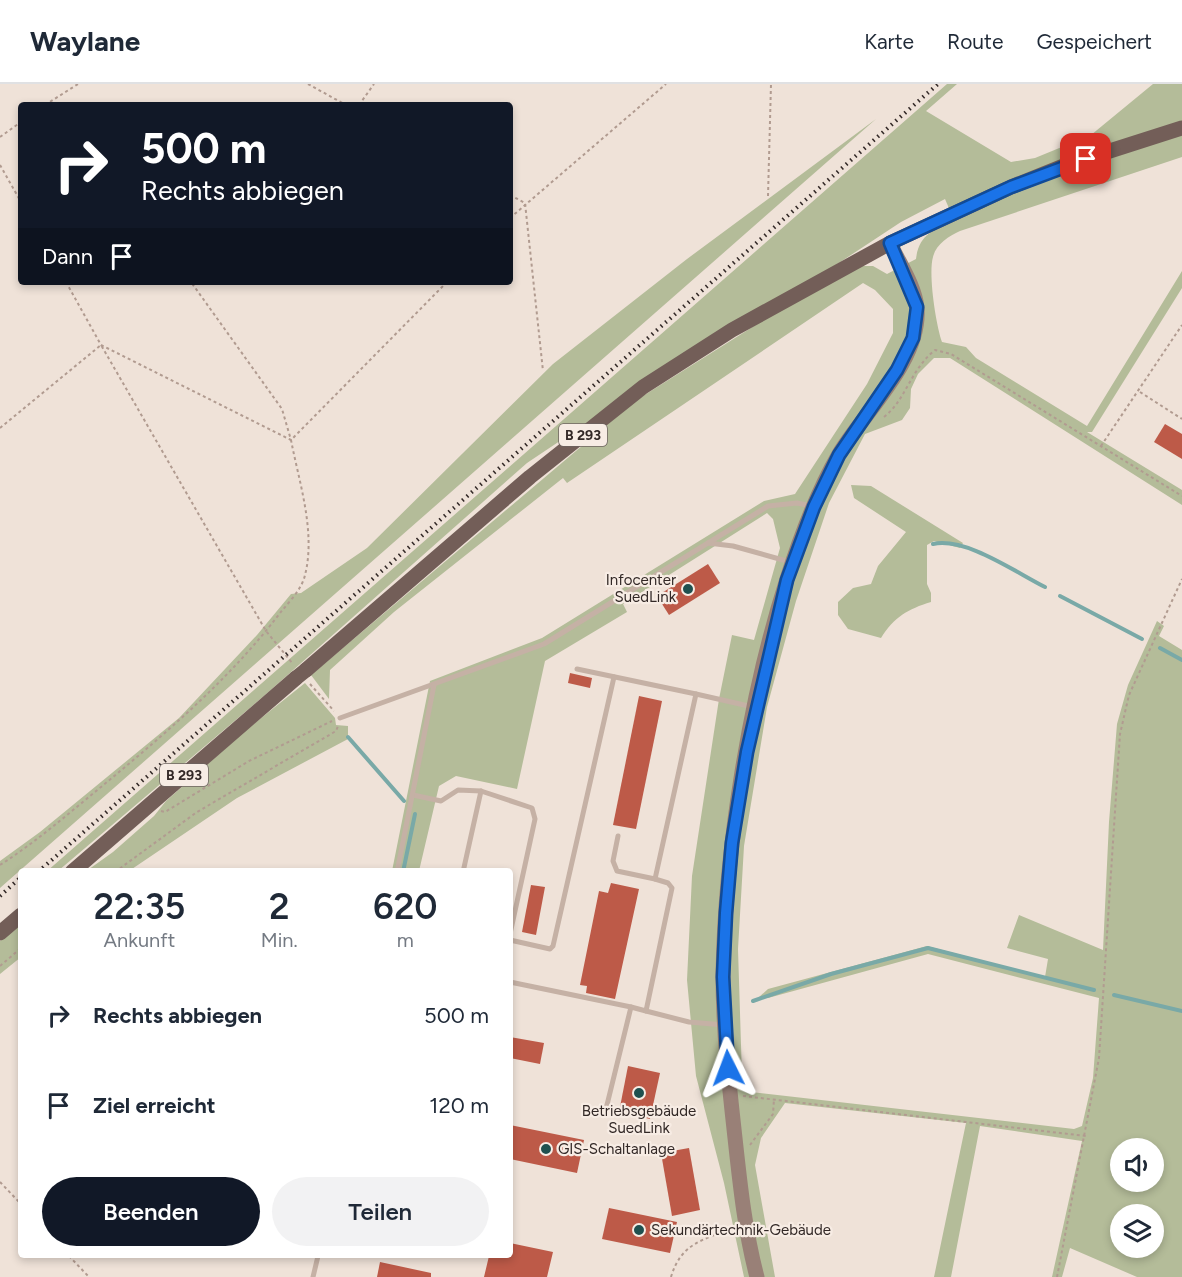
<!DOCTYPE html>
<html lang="de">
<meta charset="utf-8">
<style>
:root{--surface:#fff;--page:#f2f2f3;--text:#1f2937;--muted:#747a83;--line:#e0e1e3;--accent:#111827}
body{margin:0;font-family:Figtree,sans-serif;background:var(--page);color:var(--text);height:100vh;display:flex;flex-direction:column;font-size:22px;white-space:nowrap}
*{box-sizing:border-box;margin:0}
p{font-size:20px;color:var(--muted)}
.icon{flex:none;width:33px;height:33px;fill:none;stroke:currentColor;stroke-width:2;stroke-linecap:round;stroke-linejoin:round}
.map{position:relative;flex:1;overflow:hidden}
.drawer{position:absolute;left:18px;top:784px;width:495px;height:390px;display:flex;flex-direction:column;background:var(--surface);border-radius:6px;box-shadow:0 3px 9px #0003}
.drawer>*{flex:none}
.guide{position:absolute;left:18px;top:18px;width:495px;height:183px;border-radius:6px;box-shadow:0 3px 9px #0003;background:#111827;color:#fff;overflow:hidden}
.fabs{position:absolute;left:1110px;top:1054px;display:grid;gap:12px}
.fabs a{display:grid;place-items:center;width:54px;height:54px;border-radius:50%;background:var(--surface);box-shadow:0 3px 9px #0003;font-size:30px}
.pin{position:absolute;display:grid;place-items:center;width:51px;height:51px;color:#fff;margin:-26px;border-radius:12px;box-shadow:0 3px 9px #0006}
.me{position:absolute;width:66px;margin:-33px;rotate:357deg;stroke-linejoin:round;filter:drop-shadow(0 0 4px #0008)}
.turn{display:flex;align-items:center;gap:21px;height:126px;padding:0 24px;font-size:27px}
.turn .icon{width:78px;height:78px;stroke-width:2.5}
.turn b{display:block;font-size:42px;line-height:51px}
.then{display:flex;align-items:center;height:57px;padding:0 24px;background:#0003;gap:12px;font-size:22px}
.eta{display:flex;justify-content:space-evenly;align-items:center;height:102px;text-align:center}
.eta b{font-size:36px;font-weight:600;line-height:42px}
.primary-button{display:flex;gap:12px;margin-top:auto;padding:12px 24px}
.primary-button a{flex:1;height:69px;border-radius:36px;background:var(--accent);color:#fff;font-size:24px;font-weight:600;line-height:69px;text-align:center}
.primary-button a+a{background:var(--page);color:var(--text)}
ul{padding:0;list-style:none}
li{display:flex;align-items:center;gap:18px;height:90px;padding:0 24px}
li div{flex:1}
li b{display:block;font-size:22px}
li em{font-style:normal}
header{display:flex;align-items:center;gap:36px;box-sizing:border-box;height:84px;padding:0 30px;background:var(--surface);border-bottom:2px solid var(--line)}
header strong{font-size:28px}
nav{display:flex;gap:33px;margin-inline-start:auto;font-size:21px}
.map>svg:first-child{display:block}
</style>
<header>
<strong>Waylane</strong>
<nav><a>Karte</a><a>Route</a><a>Gespeichert</a></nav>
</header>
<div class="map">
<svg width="1182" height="1193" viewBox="0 0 1182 1193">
<rect width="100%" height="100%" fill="#efe2d8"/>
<g fill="#b4bc99" fill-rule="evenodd">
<path d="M947,0H957L926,27L1011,78L1035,74L1091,51L1153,0H1182V73L960,147C949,152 936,160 933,173C928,190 936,241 942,258L966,263L976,274L1087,342L1182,187V204L1092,348H1087L1182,406V421L950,274H934L918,290L911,305L910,324L902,336L865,350L829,419L796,517L767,623L744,762L738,865L742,993L751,1008L1074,1045L1082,1042L1093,994L1099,914L928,870L768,914H758L768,905L927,862L1045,893L1048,875L1007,864L1019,831L1103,866L1109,738L1117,640L1128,601L1157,537L1164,542L1159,552L1182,566V1193H1137L1070,1164L1062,1193H1052L1082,1057L980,1042L951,1193H934L966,1039L785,1019L761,1054L755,1081L775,1193H744L724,1099L696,992L687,896L692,792L719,615L732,551L754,556L780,464L773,435L767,429L623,520L627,528L545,577L517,705L456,692L439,702L419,787H392L430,597L542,554L764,417L795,410L867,300L893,249V225L875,206L863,199L567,399L563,394L394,528L330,586L329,615L311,591L635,317L797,215L861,182H873L887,190L916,175C919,150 934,146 954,136L945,115L901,138L816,194L712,255L527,379L265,611L58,787L46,788ZM1120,1065H1154V1098H1120ZM1120,1131H1154V1164H1120Z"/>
<polygon points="876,35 0,804 0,777 40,748 179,634 257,551 291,510 301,509 367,464 553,280 687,175"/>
<path d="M851,401L871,402L963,459L960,464L934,457L927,461V500L931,509V518C908,525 894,533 881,554L848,545L838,531V518L853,504L871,500L878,482L906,448L854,414Z"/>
<polygon points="305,599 335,634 336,641 348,642 348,655 237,714 129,787 85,788 113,768 154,732 166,717 245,647"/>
<polygon points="21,839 21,873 0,890 0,857"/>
</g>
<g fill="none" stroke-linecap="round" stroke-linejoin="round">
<g stroke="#79a9a7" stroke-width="4">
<path d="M933,460C966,453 1015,488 1045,503"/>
<polyline points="1060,512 1142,555"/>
<polyline points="1160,564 1182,576"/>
<polyline points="348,653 404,717"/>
<polyline points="403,788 415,730"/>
<polyline points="1114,911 1182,927"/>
<polyline points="753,917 831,890 928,864 1094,906"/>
</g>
</g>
<g fill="#bd5a48">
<polygon points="1165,340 1182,350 1182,375 1154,358"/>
<polygon points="708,480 720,499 669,531 657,512"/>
<polygon points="570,589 592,594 590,604 568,599"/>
<polygon points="639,612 662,617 636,745 613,741"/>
<polygon points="611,799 639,805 615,915 586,909 587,902 580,901 599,807 608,809"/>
<polygon points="531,801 545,803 536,851 522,848"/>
<polygon points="510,953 544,959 540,980 510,974"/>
<polygon points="628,982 660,989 650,1035 619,1028"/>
<polygon points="510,1041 584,1056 577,1089 510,1075"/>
<polygon points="689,1064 700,1126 672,1132 661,1069"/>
<polygon points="609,1124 677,1138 670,1169 602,1155"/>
<polygon points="510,1159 553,1168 547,1193 484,1193 489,1172 510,1172"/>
<polygon points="380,1178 431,1189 431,1193 377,1193"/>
</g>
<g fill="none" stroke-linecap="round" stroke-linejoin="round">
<g stroke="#b19b90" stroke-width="2" stroke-dasharray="3 3" stroke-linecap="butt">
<polyline points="308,0 346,21"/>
<polyline points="45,21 78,0"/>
<polyline points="359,21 374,0"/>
<polyline points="0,53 21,38"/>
<polyline points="0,81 21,118"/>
<polyline points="510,111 525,119 543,287"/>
<polyline points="768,112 771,0"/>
<polyline points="510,134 666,0"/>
<polyline points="66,198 101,261 291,356 282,325 191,198"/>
<polyline points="1140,308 1182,335"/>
<path d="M884,333C906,316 910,286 935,266L951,270L1182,412"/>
<polyline points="0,344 101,261 266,547 293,580"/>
<polyline points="1101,362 1182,241"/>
<polyline points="310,600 334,627"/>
<polyline points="161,727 165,728 249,677 332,637"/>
<path d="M0,781C36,758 68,730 101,703C165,650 230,595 280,529C289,518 302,505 305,491C316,448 299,398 291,356L447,198"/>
<polyline points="115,788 197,728 336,647 338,642"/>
<polyline points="0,882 21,864"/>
<polyline points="743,1012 1086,1052"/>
<polyline points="750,1061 773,1030 774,1015"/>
<polyline points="0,1098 21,1120"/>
<polyline points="69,1172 89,1193"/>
<path d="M671,1193C681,1159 703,1156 733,1144"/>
<polyline points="1057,1193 1099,974 1120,650 1129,611 1182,495"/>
</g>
<g stroke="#c5b1a5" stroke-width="5">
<polyline points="708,459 733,462 790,478"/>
<polyline points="577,585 696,610 655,795 668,799 672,804 646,927 631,923 605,1029"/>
<polyline points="696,610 753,623"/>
<polyline points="340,634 544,560 768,422 797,419 812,422"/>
<polyline points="413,711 441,717 458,706 481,707"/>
<polyline points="618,752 613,777 617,787 655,795"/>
<polyline points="397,788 434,601"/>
<polyline points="463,788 481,707 532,724 535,735 510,850"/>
<polyline points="510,856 550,865 553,862 614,593"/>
<polyline points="510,898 631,923"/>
<polyline points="646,927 689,938 724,941"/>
<polyline points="313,1193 318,1172"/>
</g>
<path stroke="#998077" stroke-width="15" d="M757,1193C745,1148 740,1100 735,1054C729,1000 723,945 723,891C725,767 749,614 787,495C800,454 817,408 839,370C864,328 921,277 917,224C915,202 899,179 890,159"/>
<g stroke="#735e58" stroke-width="15">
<polyline points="306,586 530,393 643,303 732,246 890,159 1011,103 1066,81 1182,44"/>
<polyline points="72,788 296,594"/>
<polyline points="0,849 21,831"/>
</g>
<g stroke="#322826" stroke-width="4" stroke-dasharray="1.5 4.5" stroke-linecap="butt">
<polyline points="38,788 938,0"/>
<polyline points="0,812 21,793"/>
</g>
<polyline stroke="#735e58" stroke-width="15" points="296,594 306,586"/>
</g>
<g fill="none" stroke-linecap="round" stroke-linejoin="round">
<defs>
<polyline id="route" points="728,984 723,893 726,829 732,759 747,668 787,496 814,423 839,371 897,286 913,254 917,223 890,159 1011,103 1086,75"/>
</defs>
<use href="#route" stroke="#114b97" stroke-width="15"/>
<use href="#route" stroke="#1a73e8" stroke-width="10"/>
</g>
<g fill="#1f504f" stroke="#f7ece4" stroke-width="2">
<circle cx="688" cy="505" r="6"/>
<circle cx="639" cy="1009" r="6"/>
<circle cx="546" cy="1065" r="6"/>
<circle cx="639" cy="1146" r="6"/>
</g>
<g text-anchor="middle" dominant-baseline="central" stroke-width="4.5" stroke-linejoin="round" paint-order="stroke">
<g fill="#f7ece4" stroke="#6d635f" stroke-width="1.5">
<rect x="559" y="340" width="48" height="22" rx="4.5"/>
<rect x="160" y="680" width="48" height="22" rx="4.5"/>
</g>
<g font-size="14" font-weight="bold" fill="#322826">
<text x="583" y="351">B 293</text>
<text x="184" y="691">B 293</text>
</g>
<g font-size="15" fill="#322826" stroke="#f7ece4" text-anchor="start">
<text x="676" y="496" text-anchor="end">Infocenter<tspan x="676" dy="17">SuedLink</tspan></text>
<text x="639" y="1027" text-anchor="middle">Betriebsgebäude<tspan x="639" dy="17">SuedLink</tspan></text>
<text x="558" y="1065">GIS-Schaltanlage</text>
<text x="651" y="1146">Sekundärtechnik-Gebäude</text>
</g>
</g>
</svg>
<div class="fabs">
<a><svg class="icon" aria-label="sound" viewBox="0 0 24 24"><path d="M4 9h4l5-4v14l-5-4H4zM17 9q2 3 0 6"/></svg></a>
<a><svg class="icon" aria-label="layers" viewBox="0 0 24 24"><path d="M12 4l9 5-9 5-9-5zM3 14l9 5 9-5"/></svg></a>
</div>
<div class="pin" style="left:1086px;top:75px;background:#d93025"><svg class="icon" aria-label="arrive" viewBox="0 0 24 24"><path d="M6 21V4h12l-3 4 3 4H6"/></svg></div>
<svg class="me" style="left:728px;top:984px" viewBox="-20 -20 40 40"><path d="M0-17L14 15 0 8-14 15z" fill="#1a73e8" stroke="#fff" stroke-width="4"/></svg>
<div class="guide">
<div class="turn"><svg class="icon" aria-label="right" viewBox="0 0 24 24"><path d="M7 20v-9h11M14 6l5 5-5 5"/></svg><div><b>500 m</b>Rechts abbiegen</div></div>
<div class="then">Dann<svg class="icon" aria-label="arrive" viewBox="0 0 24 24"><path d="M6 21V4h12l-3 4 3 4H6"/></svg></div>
</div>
<section class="drawer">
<div class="eta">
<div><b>22:35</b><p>Ankunft</p></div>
<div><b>2</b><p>Min.</p></div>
<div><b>620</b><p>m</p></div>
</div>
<ul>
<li><svg class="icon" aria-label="right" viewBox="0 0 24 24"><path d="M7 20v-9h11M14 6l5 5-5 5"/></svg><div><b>Rechts abbiegen</b></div><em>500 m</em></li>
<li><svg class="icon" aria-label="arrive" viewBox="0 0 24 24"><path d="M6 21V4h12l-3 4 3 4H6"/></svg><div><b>Ziel erreicht</b></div><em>120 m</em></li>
</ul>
<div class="primary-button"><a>Beenden</a><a>Teilen</a></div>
</section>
</div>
